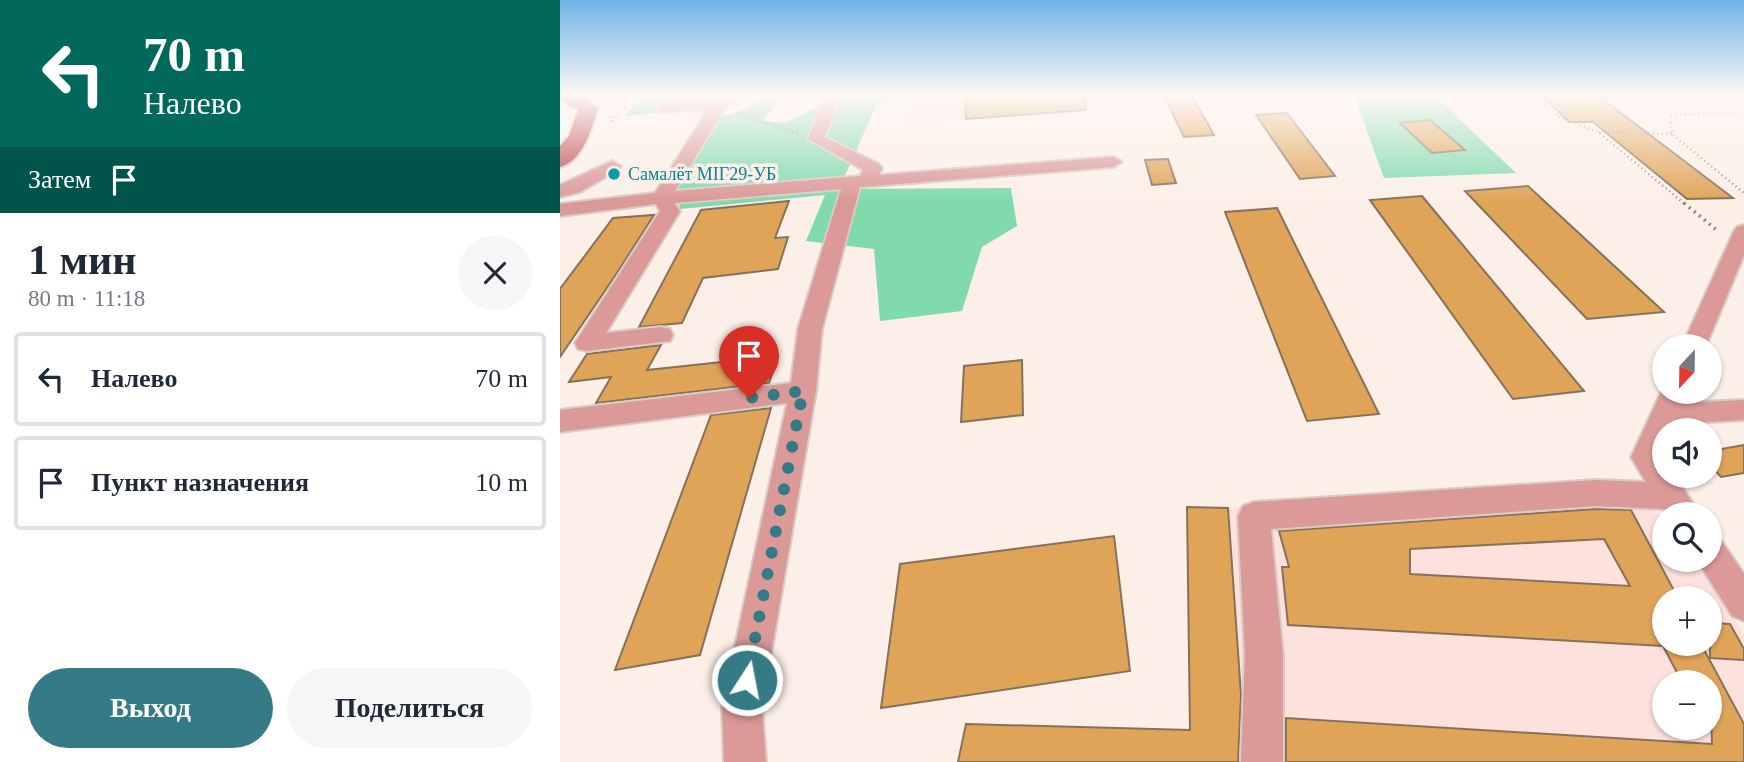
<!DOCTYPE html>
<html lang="ru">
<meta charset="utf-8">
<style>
:root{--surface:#fff;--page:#f6f6f7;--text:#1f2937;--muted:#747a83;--line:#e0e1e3;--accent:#347b85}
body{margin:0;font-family:"Times New Roman",serif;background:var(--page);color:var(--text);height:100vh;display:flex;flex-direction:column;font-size:26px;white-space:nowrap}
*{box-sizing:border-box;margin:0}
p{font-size:23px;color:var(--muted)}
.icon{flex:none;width:38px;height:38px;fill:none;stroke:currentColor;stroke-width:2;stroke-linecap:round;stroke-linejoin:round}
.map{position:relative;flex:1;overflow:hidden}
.details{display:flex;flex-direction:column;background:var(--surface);width:560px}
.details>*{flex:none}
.hud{background:#00695c;color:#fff;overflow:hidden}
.needle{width:46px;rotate:202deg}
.buttons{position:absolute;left:1092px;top:334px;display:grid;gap:14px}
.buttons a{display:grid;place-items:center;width:70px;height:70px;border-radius:50%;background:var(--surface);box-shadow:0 2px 5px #0004;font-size:35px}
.pin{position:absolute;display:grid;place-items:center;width:60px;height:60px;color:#fff;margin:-72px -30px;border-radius:50% 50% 50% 0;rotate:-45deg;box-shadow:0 0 7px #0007}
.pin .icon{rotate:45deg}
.me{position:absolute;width:77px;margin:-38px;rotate:11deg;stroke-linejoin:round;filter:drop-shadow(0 0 5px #0008)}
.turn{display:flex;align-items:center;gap:24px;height:147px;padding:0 28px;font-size:32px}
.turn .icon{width:91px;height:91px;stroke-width:2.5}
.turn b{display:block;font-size:49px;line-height:60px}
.then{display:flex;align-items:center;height:66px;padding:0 28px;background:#0003;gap:14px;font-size:26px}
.round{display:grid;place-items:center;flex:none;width:74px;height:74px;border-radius:37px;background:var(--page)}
.headline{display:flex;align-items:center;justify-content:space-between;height:119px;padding:0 28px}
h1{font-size:42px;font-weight:700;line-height:52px}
.button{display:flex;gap:14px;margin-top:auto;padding:14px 28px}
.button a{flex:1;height:80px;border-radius:42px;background:var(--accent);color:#fff;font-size:28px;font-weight:700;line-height:80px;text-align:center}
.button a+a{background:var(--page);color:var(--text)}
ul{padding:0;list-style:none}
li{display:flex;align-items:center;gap:21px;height:94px;margin:0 14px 10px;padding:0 14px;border:4px solid var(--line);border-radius:7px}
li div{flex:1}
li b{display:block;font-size:26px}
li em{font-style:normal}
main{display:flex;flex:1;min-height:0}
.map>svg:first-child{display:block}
</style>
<main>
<section class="details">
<div class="hud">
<div class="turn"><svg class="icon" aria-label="left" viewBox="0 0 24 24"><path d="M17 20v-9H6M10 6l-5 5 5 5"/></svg><div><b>70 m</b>Налево</div></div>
<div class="then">Затем<svg class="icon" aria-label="arrive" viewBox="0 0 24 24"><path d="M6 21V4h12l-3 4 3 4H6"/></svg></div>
</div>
<div class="headline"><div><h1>1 мин</h1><p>80 m · 11:18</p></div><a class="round"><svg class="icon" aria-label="close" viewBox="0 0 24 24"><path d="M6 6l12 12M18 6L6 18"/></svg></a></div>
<ul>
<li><svg class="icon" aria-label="left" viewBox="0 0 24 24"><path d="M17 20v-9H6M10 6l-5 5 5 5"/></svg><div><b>Налево</b></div><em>70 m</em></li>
<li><svg class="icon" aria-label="arrive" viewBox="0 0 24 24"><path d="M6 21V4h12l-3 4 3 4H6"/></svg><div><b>Пункт назначения</b></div><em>10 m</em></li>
</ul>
<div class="button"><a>Выход</a><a>Поделиться</a></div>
</section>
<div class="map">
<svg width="1184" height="762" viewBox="0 0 1184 762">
<rect width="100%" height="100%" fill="#fcefe8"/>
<g fill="#fce1dd" fill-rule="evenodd">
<polygon points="354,94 565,94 545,109 344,123"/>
<path d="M1048,479L1104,518V560H1140L1184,635V762H398L406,723L630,730L627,507L668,508ZM1104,598H1150V644H1104ZM1104,682H1150V728H1104Z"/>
</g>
<g fill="#80daac">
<polygon points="83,94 139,94 125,111 65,116"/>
<path d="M202,94H229L217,103L202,121L225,123L283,94H354L316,106L279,189L451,188L457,226L422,247L402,311L320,321L314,249L246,241L265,195L120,209L114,178L150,118C167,116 193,110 202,94Z"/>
<polygon points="789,94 873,94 956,173 824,178 795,98"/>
</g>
<g fill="#e0a459" stroke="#86725a" stroke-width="2" fill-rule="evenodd">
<polygon points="405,94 525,94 526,110 406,119"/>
<polygon points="603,94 631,94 654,135 624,137"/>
<polygon points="980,94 1036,94 1173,198 1127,199 1033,122 1009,122"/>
<polygon points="727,113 775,176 740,179 696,115"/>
<polygon points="870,120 905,150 872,153 840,123"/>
<polygon points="608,159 616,183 592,185 585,160"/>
<polygon points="968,186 1104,312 1027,319 905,191"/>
<polygon points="862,196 1024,391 953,399 810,200"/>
<polygon points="229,201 215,238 228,237 218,269 143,278 122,323 79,327 141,210"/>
<polygon points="717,208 819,414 747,421 665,212"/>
<polygon points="94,215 57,273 0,357 0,289 53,218"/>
<polygon points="101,345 87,370 218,356 209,383 36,403 51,377 9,382 27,354"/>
<polygon points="462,360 463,415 401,422 404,366"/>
<polygon points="211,408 140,655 55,670 151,415"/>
<polygon points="1184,445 1184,473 1161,477 1150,465 1150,451"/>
<polygon points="627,507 668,508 681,695 678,762 398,762 406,724 630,730"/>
<path d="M1036,509L1071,510L1118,598H1104V644H1141L1184,724V762H726V718L1152,744L1150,682H1122L1103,646L728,625L722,567H729L719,531ZM1044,539L1070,586L850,574V549Z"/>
<polygon points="554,536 570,671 321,708 340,564"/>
<polygon points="1150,623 1170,624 1184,649 1184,660 1150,658"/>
</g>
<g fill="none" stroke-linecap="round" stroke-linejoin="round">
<defs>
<g id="minor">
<polygon points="108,94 123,94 116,103 156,101 166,94 185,94 165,108 115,191 300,176 303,170 248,139 265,94 280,94 265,137 319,164 322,168 319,175 553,157 562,162 553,167 300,187 262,329 256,391 202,707 206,762 164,762 162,707 227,403 0,432 0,410 231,383 238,329 281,189 114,203 120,211 46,333 101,327 110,329 113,335 110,341 27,351 18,349 15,343 100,211 96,204 0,216 0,204 95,193 148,110 99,112 96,109"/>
<polygon points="52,161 61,166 58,170 20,192 0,197 0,185"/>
<polygon points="1184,225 1184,255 1146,346 1122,346 1174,231 1177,227"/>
<polygon points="1104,386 1104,392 1127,392 1123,403 1184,400 1184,420 1114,424 1112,430 1104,430 1104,448 1101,456 1104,460 1104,476 1115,476 1140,514 1107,514 1103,509 1036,506 711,529 723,656 723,762 681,762 685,656 678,516 683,506 694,502 1036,480 1086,482 1071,457"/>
<polygon points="1150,538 1162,542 1184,574 1184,621 1172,616 1137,560 1150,560"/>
</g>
<path id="major" d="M0,94H19L38,108C32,128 23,161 0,167V146L9,136L18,110L0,100Z"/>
</defs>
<use href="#minor" stroke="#d8ccc5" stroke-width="4"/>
<use href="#major" stroke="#d8ccc5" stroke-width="4"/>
<g stroke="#8f837d" stroke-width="2.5" stroke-dasharray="1 3.5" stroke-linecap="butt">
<polyline points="971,94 1002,119 1038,132"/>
<polyline points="1184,112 1110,115 1112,134 1184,193"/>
<polyline points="177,113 238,134"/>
<polyline points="51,116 51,123 75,94"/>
<polyline points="1112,134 1038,132 1126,205"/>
</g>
<polyline stroke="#8f837d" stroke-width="3.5" stroke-dasharray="2 4.5" stroke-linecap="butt" points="1124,203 1159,232"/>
<use href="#minor" fill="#db9998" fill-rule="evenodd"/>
<use href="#major" fill="#bc484d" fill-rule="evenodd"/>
</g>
<linearGradient id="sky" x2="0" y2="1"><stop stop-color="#6fb4e8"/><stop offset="0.47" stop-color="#fef8f5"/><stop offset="1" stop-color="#fef8f5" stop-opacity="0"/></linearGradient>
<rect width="1184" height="201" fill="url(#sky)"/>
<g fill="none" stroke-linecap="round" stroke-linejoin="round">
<polyline stroke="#347b85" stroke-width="12" stroke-dasharray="0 21.6" points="187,680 243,391 189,398"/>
</g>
<circle fill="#0f9aa8" stroke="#fcefe8" stroke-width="2.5" cx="54" cy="174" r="7"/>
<g text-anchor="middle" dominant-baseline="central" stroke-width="7" stroke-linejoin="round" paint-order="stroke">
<g font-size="18" fill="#0d838f" stroke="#fcefe8" text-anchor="start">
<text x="68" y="174">Самалёт МІГ29-УБ</text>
</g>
</g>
</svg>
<div class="buttons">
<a><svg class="needle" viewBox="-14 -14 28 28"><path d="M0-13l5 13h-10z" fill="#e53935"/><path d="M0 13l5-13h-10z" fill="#747a83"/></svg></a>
<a><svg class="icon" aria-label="sound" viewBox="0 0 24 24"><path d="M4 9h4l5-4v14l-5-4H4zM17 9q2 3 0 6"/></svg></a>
<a><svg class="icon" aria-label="search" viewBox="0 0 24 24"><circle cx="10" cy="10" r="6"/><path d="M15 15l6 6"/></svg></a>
<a>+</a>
<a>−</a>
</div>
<div class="pin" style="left:189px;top:398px;background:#d93025"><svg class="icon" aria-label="arrive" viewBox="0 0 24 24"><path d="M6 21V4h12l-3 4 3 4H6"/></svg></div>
<svg class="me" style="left:187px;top:680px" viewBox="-20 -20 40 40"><circle r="17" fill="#347b85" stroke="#fff" stroke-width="3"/><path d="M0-11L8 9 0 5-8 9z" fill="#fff"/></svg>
</div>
</main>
